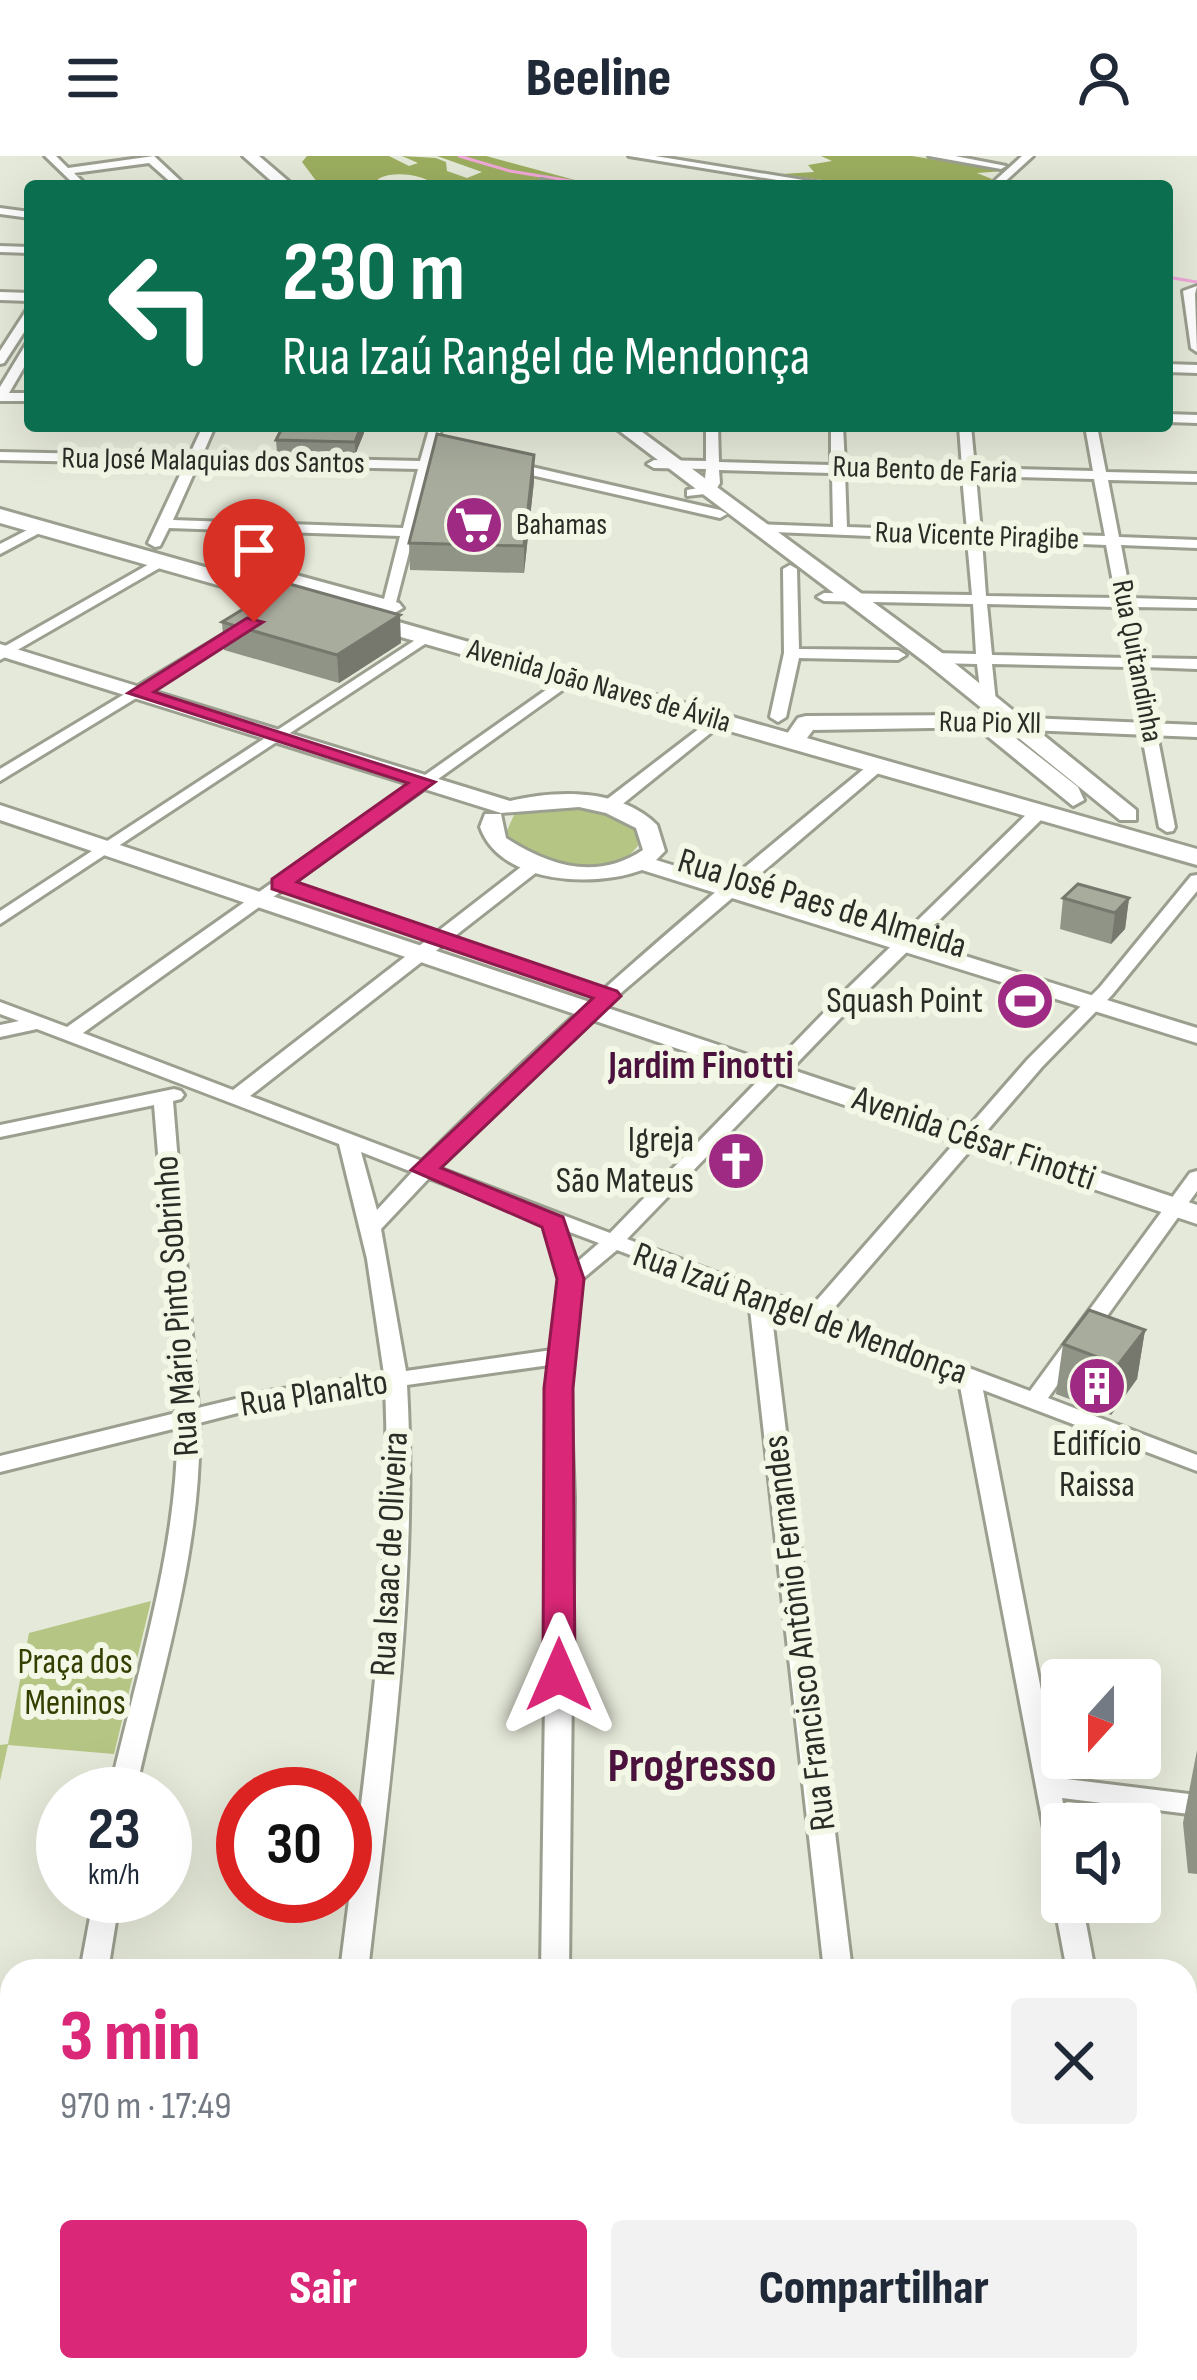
<!DOCTYPE html>
<html lang="pt">
<meta charset="utf-8">
<style>
:root{--surface:#fff;--page:#f2f2f3;--text:#1f2937;--muted:#747a83;--accent:#db2777}
body{margin:0;font-family:"Sofia Sans Condensed",sans-serif;background:var(--page);color:var(--text);height:100vh;display:flex;flex-direction:column;font-size:45px;white-space:nowrap}
*{box-sizing:border-box;margin:0}
p{font-size:39px;color:var(--muted)}
.icon{flex:none;width:66px;height:66px;fill:none;stroke:currentColor;stroke-width:2;stroke-linecap:round;stroke-linejoin:round}
.map{position:relative;flex:1;overflow:hidden}
.side{position:absolute;left:0px;top:1803px;width:1197px;height:423px;display:flex;flex-direction:column;background:var(--surface);border-radius:36px 36px 0 0;box-shadow:0 12px 48px #0002}
.side>*{flex:none}
.hud{position:absolute;left:24px;top:24px;width:1149px;height:252px;border-radius:12px;box-shadow:0 12px 48px #0002;background:#0b6e4f;color:#fff;overflow:hidden}
.needle{width:78px;rotate:201deg}
.fabs{position:absolute;left:1041px;top:1503px;display:grid;gap:24px}
.fabs a{display:grid;place-items:center;width:120px;height:120px;border-radius:12px;background:var(--surface);box-shadow:0 12px 48px #0002;font-size:60px}
.speed{position:absolute;left:36px;top:1611px;display:flex;gap:24px;font-size:60px;font-weight:700;text-align:center}
.speed>*{display:grid;place-content:center;width:156px;height:156px;border-radius:50%;background:var(--surface);box-shadow:0 12px 48px #0002;line-height:1}
.speed small{font-size:30px;font-weight:400}
.speed .limit{border:18px solid #d22;background:#fff;color:#111}
.pin{position:absolute;display:grid;place-items:center;width:102px;height:102px;color:#fff;margin:-123px -51px;border-radius:50% 50% 50% 0;rotate:-45deg;box-shadow:0 0 12px #0007}
.pin .icon{rotate:45deg}
.me{position:absolute;width:132px;margin:-66px;rotate:0deg;stroke-linejoin:round;filter:drop-shadow(0 0 9px #0008)}
.turn{display:flex;align-items:center;gap:42px;height:252px;padding:0 60px;font-size:54px}
.turn .icon{width:156px;height:156px;stroke-width:2.5}
.turn b{display:block;font-size:84px;line-height:102px}
.round{display:grid;place-items:center;flex:none;width:126px;height:126px;border-radius:12px;background:var(--page)}
.overview{display:flex;align-items:center;justify-content:space-between;height:204px;padding:0 60px}
h1{font-size:72px;font-weight:800;line-height:90px;color:var(--accent)}
.primary-button{display:flex;gap:24px;margin-top:auto;padding:24px 60px}
.primary-button a{flex:1;height:138px;border-radius:12px;background:var(--accent);color:#fff;font-size:48px;font-weight:800;line-height:138px;text-align:center}
.primary-button a+a{background:var(--page);color:var(--text)}
header{display:flex;justify-content:space-between;align-items:center;height:156px;padding:0 60px;background:var(--surface);font-size:54px;font-weight:800}
.map>svg:first-child{display:block}
</style>
<header><svg class="icon" aria-label="menu" viewBox="0 0 24 24"><path d="M4 6h16M4 12h16M4 18h16"/></svg>Beeline<svg class="icon" aria-label="person" viewBox="0 0 24 24"><circle cx="12" cy="8" r="4"/><path d="M4 21q1-7 8-7t8 7"/></svg></header>
<div class="map">
<svg width="1197" height="2224" viewBox="0 0 1197 2224">
<rect width="100%" height="100%" fill="#e5e9d9"/>
<polygon fill="#d9dfc8" points="0,1932 12,1933 12,2214 1185,2214 1185,2090 1197,2091 1197,2224 0,2224"/>
<g fill="#b5c584">
<path d="M545,649C581,651 607,654 637,674L638,690C605,731 539,708 505,679L514,659Z"/>
<polygon points="151,1445 114,1598 8,1589 0,1625 0,1589 8,1588 29,1477"/>
<polygon points="0,1986 12,1987 12,2190 0,2189"/>
</g>
<g fill="#9cae5f">
<path d="M307,0H389L409,10L418,7L402,0L436,2L446,6L447,15L467,22L482,16L437,0H486L575,24L619,30L544,25L530,30H429L433,27C418,18 393,15 378,23L381,30H320L302,6Z"/>
<polygon points="821,0 912,0 1004,15 977,17 992,23 985,30 861,30 782,18 814,16 808,9 832,5"/>
</g>
<g fill="none" stroke-linecap="round" stroke-linejoin="round">
<g stroke="#f1a8da" stroke-width="3">
<polyline points="459,0 510,15 601,30"/>
<polyline points="1167,121 1197,126"/>
</g>
<defs>
<g id="minor">
<polygon points="45,0 56,0 68,12 154,0 186,30 175,30 149,7 74,17 87,30 76,30"/>
<polygon points="629,0 655,0 840,30 814,30"/>
<polygon points="929,0 955,0 1006,10 1001,13"/>
<polygon points="1022,0 1033,0 1000,30 989,30"/>
<polygon points="541,24 561,28 562,30 537,29"/>
<polygon points="0,52 30,56 30,62 0,58"/>
<polygon points="0,90 30,91 30,97 0,96"/>
<polygon points="1197,130 1195,138 1197,196 1191,192 1183,135"/>
<polygon points="0,136 30,137 30,145 0,144"/>
<polygon points="30,154 30,167 4,207 0,208 0,195 26,155"/>
<polygon points="30,187 30,201 9,237 30,237 30,245 0,245 0,231 26,188"/>
<polygon points="1167,208 1197,209 1197,217 1167,216"/>
<polygon points="1167,258 1197,259 1197,267 1167,266"/>
<path d="M203,270H215L202,300L420,305L430,270H442L394,454L382,451L400,380L169,372L160,390L155,391L148,387L185,308L0,304V296L189,300ZM198,308L418,313L403,372L173,364Z"/>
<path d="M706,270H718L719,306L831,309V270H843L845,309L962,312L959,270H971L975,312L1093,315L1085,270H1097L1106,316L1197,318V326L1108,324L1119,381L1197,384V392L1121,389L1131,442L1197,444V452L1133,451L1143,502L1197,503V513L1144,511L1175,671L1173,675L1167,676L1159,671L1129,511L992,508L996,546L994,549H982L977,508L934,507L926,502L934,497L976,498L973,448L824,445L817,441L824,437L972,439L967,384L752,375V369L757,368L833,371L832,317L719,314L720,327L714,337L687,340V334L704,331L706,313L654,312L647,308L654,304L706,305ZM845,317L962,320L967,375L847,371ZM976,320L1094,323L1105,380L981,376ZM982,384L1106,389L1116,442L986,440ZM987,448L1118,451L1127,502L992,499Z"/>
<polygon points="510,306 720,354 727,358 720,362 505,313 503,310"/>
<polygon points="37,369 49,372 0,398 0,388"/>
<polygon points="158,403 170,406 0,504 0,493"/>
<polygon points="790,409 797,413 799,493 898,494 906,499 898,504 799,502 786,561 778,566 770,561 784,497 783,413"/>
<polygon points="241,468 253,471 0,625 0,613"/>
<polygon points="426,477 433,481 431,484 0,768 0,755"/>
<path d="M570,517L575,519V525L83,877L233,934L530,704H542V712L250,940L422,1005C563,863 715,734 870,608H882V614L622,836L439,1012L610,1077L845,835L1032,653H1044V661L859,843L627,1083L810,1152L1028,903L1100,831L1191,720L1197,719V735L1112,839L1042,911L828,1159L1030,1235L1190,1017L1197,1015V1035L1048,1242L1197,1299V1315L983,1234L1058,1622L1197,1639V1659L1062,1642L1067,1668H1062V1723L1053,1720L959,1225L771,1153L852,1815H824L749,1144L617,1094L580,1125L570,1231L574,1342L569,1815H541L550,1209L407,1229C418,1426 390,1620 368,1815H340C364,1621 394,1429 385,1232L269,1249L199,1267C203,1389 161,1518 135,1638H109C135,1524 179,1388 177,1272L0,1316V1300L176,1257L175,1202L154,949L0,981V969L174,933L181,935L184,939L181,943L173,945L198,1252L269,1235L384,1218L367,1103L339,988L37,873L0,881V869L19,865L0,858V846L67,871ZM361,996L412,1016L377,1054ZM429,1022L544,1066L559,1123L552,1194L406,1215L381,1073ZM567,1075L599,1087L576,1107Z"/>
<polygon points="717,559 723,561 723,567 614,655 602,655 602,647"/>
<polygon points="1062,1737 1062,1746 1082,1746 1095,1815 1067,1815 1054,1746"/>
<polygon points="94,1740 120,1740 108,1815 80,1815"/>
</g>
<g id="tertiary">
<path d="M0,488L510,645C557,634 620,632 657,669L665,695L656,704L1197,872V887L642,714C594,732 500,728 480,671L485,658H501L506,682C549,710 597,725 643,694L636,672L606,657L579,651L501,657L0,500Z"/>
<polygon points="982,560 1197,569 1197,581 1004,573 1078,631 1084,644 1073,650 975,570 975,562"/>
</g>
<g id="secondary">
<polygon points="243,0 259,0 294,30 277,30"/>
<polygon points="613,270 634,270 942,497 1136,654 1136,664 1120,664 926,507"/>
<polygon points="982,559 993,566 990,571 813,574 801,590 793,592 782,585 798,562 806,560"/>
<polygon points="0,649 1197,1049 1197,1068 0,664"/>
<polygon points="0,1870 12,1871 12,1935 0,1934"/>
<polygon points="1185,2021 1197,2022 1197,2090 1185,2088"/>
</g>
<g id="primary">
<polygon points="0,353 318,443 322,448 318,453 302,453 0,367"/>
<polygon points="285,416 399,447 403,452 391,459 277,428 274,423"/>
<polygon points="360,455 1197,693 1197,709 352,467 348,462"/>
</g>
</defs>
<use href="#minor" stroke="#9b9f8f" stroke-width="6"/>
<use href="#tertiary" stroke="#9b9f8f" stroke-width="6"/>
<use href="#secondary" stroke="#9b9f8f" stroke-width="6"/>
<use href="#primary" stroke="#9b9f8f" stroke-width="6"/>
<use href="#minor" fill="#fff" fill-rule="evenodd"/>
<use href="#tertiary" fill="#fff" fill-rule="evenodd"/>
<use href="#secondary" fill="#fff" fill-rule="evenodd"/>
<use href="#primary" fill="#fff" fill-rule="evenodd"/>
</g>
<g fill="#909487">
<polygon points="283,270 364,270 364,277 355,299 277,297 276,284"/>
<polygon points="534,299 534,325 524,417 410,414 409,387"/>
<polygon points="222,466 401,487 339,527 224,494"/>
<polygon points="1063,742 1129,742 1125,773 1111,788 1060,773"/>
<polygon points="1145,1174 1137,1223 1111,1259 1056,1238 1063,1188"/>
<polygon points="1197,1594 1197,1718 1188,1717 1183,1667"/>
<polygon points="222,2214 331,2214 329,2224 224,2224"/>
<polygon points="519,2214 608,2214 607,2224 517,2224"/>
</g>
<g fill="#76786e">
<polygon points="361,270 364,270 364,277 355,299 355,286"/>
<polygon points="534,299 534,325 524,417 524,390"/>
<polygon points="400,459 401,487 339,527 337,499"/>
<polygon points="1129,742 1125,773 1111,788 1115,757"/>
<polygon points="1145,1174 1137,1223 1111,1259 1118,1209"/>
<polygon points="316,2214 331,2214 329,2224 317,2224"/>
<polygon points="484,2214 496,2214 494,2224 481,2224"/>
<polygon points="600,2214 608,2214 607,2224 599,2224"/>
</g>
<g fill="#a8ac9d" stroke="#76786e" stroke-width="3">
<polygon points="283,270 361,270 355,286 276,284"/>
<polygon points="437,278 534,299 524,390 409,387"/>
<polygon points="286,427 400,459 337,499 222,466"/>
<polygon points="1078,728 1129,742 1115,757 1063,742"/>
<polygon points="1089,1154 1145,1174 1118,1209 1063,1188"/>
<polygon points="1185,2094 1197,2095 1197,2224 878,2224 878,2214 1043,2214 1096,2220 1096,2214 1185,2214"/>
<polygon points="392,2214 484,2214 481,2224 390,2224"/>
<polygon points="519,2214 600,2214 599,2219 571,2215 570,2224 517,2224"/>
<polygon points="670,2214 810,2214 809,2224 668,2224"/>
</g>
<polygon fill="#db2777" stroke="#8e194d" stroke-width="3" points="247,462 263,466 154,536 435,626 297,726 617,835 621,840 441,1012 563,1061 584,1123 573,1232 575,1519 571,1528 548,1528 543,1519 544,1232 557,1123 542,1071 411,1014 593,842 272,733 272,723 408,627 128,537"/>
<defs>
<symbol id="supermarket-disc" viewBox="-11 -11 22 22"><circle r="9.5" fill="#9f2a84" stroke="#f2f7e6"/><path d="M-6-5.5h2.5l.6 2H6L4.5 2H-2.5L-4.4-4H-6ZM-1.5 3.2a1.3 1.3 0 1 0 .1 0ZM3 3.2a1.3 1.3 0 1 0 .1 0Z" fill="#fff"/></symbol>
<symbol id="stadium-disc" viewBox="-11 -11 22 22"><circle r="9.5" fill="#9f2a84" stroke="#f2f7e6"/><path d="M0-5a6.5 5 0 1 0 0 10a6.5 5 0 1 0 0-10ZM-3.5-1.8h7v3.6h-7Z" fill="#fff"/></symbol>
<symbol id="church-disc" viewBox="-11 -11 22 22"><circle r="9.5" fill="#9f2a84" stroke="#f2f7e6"/><path d="M-1.2-6h2.4v3.5h3.3v2.4h-3.3V6h-2.4V-.1h-3.3v-2.4h3.3Z" fill="#fff"/></symbol>
<symbol id="building-disc" viewBox="-11 -11 22 22"><circle r="9.5" fill="#9f2a84" stroke="#f2f7e6"/><path d="M-4-6H4V6H1V3H-1V6H-4ZM-2.5-4.3h1.7v1.8h-1.7ZM.8-4.3h1.7v1.8H.8ZM-2.5-1h1.7V.8h-1.7ZM.8-1h1.7V.8H.8Z" fill="#fff"/></symbol>
</defs>
<g fill-rule="evenodd">
<use href="#supermarket-disc" x="441" y="336" width="66" height="66"/>
<use href="#stadium-disc" x="992" y="812" width="66" height="66"/>
<use href="#church-disc" x="703" y="972" width="66" height="66"/>
<use href="#building-disc" x="1064" y="1197" width="66" height="66"/>
</g>
<g text-anchor="middle" dominant-baseline="central" stroke-width="12" stroke-linejoin="round" paint-order="stroke">
<g font-size="30" fill="#2a2c26" stroke="#f2f7e6">
<text transform="translate(213 305) rotate(1)">Rua José Malaquias dos Santos</text>
<text transform="translate(925 314) rotate(2)">Rua Bento de Faria</text>
<text transform="translate(977 380) rotate(2)">Rua Vicente Piragibe</text>
<text transform="translate(1137 505) rotate(79)">Rua Quitandinha</text>
<text transform="translate(599 530) rotate(16)">Avenida João Naves de Ávila</text>
<text transform="translate(990 567) rotate(1)">Rua Pio Xll</text>
</g>
<g font-size="30" fill="#2a2c26" stroke="#f2f7e6" text-anchor="start">
<text x="516" y="369">Bahamas</text>
</g>
<g font-size="36" fill="#2a2c26" stroke="#f2f7e6">
<text transform="translate(822 748) rotate(17)">Rua José Paes de Almeida</text>
<text transform="translate(974 983) rotate(19)">Avenida César Finotti</text>
<text transform="translate(177 1150) rotate(-94)">Rua Mário Pinto Sobrinho</text>
<text transform="translate(800 1158) rotate(20)">Rua Izaú Rangel de Mendonça</text>
<text transform="translate(314 1238) rotate(-9)">Rua Planalto</text>
<text transform="translate(390 1398) rotate(-87)">Rua Isaac de Oliveira</text>
<text transform="translate(800 1477) rotate(-97)">Rua Francisco Antônio Fernandes</text>
</g>
<g font-size="36" fill="#2a2c26" stroke="#f2f7e6" text-anchor="end">
<text x="983" y="845">Squash Point</text>
<text x="694" y="984">Igreja<tspan x="694" dy="41">São Mateus</tspan></text>
<text x="1097" y="1288" text-anchor="middle">Edifício<tspan x="1097" dy="41">Raissa</tspan></text>
</g>
<g font-size="36" fill="#353f01" stroke="#f2f7e6">
<text x="75" y="1506">Praça dos<tspan x="75" dy="41">Meninos</tspan></text>
</g>
<g font-size="39" font-weight="bold" fill="#4a123c" stroke="#f2f7e6">
<text x="701" y="910">Jardim Finotti</text>
</g>
<g font-size="48" font-weight="bold" fill="#4a123c" stroke="#f2f7e6">
<text x="692" y="1610">Progresso</text>
</g>
</g>
</svg>
<div class="fabs">
<a><svg class="needle" viewBox="-14 -14 28 28"><path d="M0-13l5 13h-10z" fill="#e53935"/><path d="M0 13l5-13h-10z" fill="#747a83"/></svg></a>
<a><svg class="icon" aria-label="sound" viewBox="0 0 24 24"><path d="M4 9h4l5-4v14l-5-4H4zM17 9q2 3 0 6"/></svg></a>
</div>
<div class="speed"><div>23<small>km/h</small></div><div class="limit">30</div></div>
<div class="pin" style="left:254px;top:466px;background:#d93025"><svg class="icon" aria-label="arrive" viewBox="0 0 24 24"><path d="M6 21V4h12l-3 4 3 4H6"/></svg></div>
<svg class="me" style="left:559px;top:1519px" viewBox="-20 -20 40 40"><path d="M0-17L14 15 0 8-14 15z" fill="#db2777" stroke="#fff" stroke-width="4"/></svg>
<div class="hud">
<div class="turn"><svg class="icon" aria-label="left" viewBox="0 0 24 24"><path d="M17 20v-9H6M10 6l-5 5 5 5"/></svg><div><b>230 m</b>Rua Izaú Rangel de Mendonça</div></div>
</div>
<section class="side">
<div class="overview"><div><h1>3 min</h1><p>970 m · 17:49</p></div><a class="round"><svg class="icon" aria-label="close" viewBox="0 0 24 24"><path d="M6 6l12 12M18 6L6 18"/></svg></a></div>
<div class="primary-button"><a>Sair</a><a>Compartilhar</a></div>
</section>
</div>
